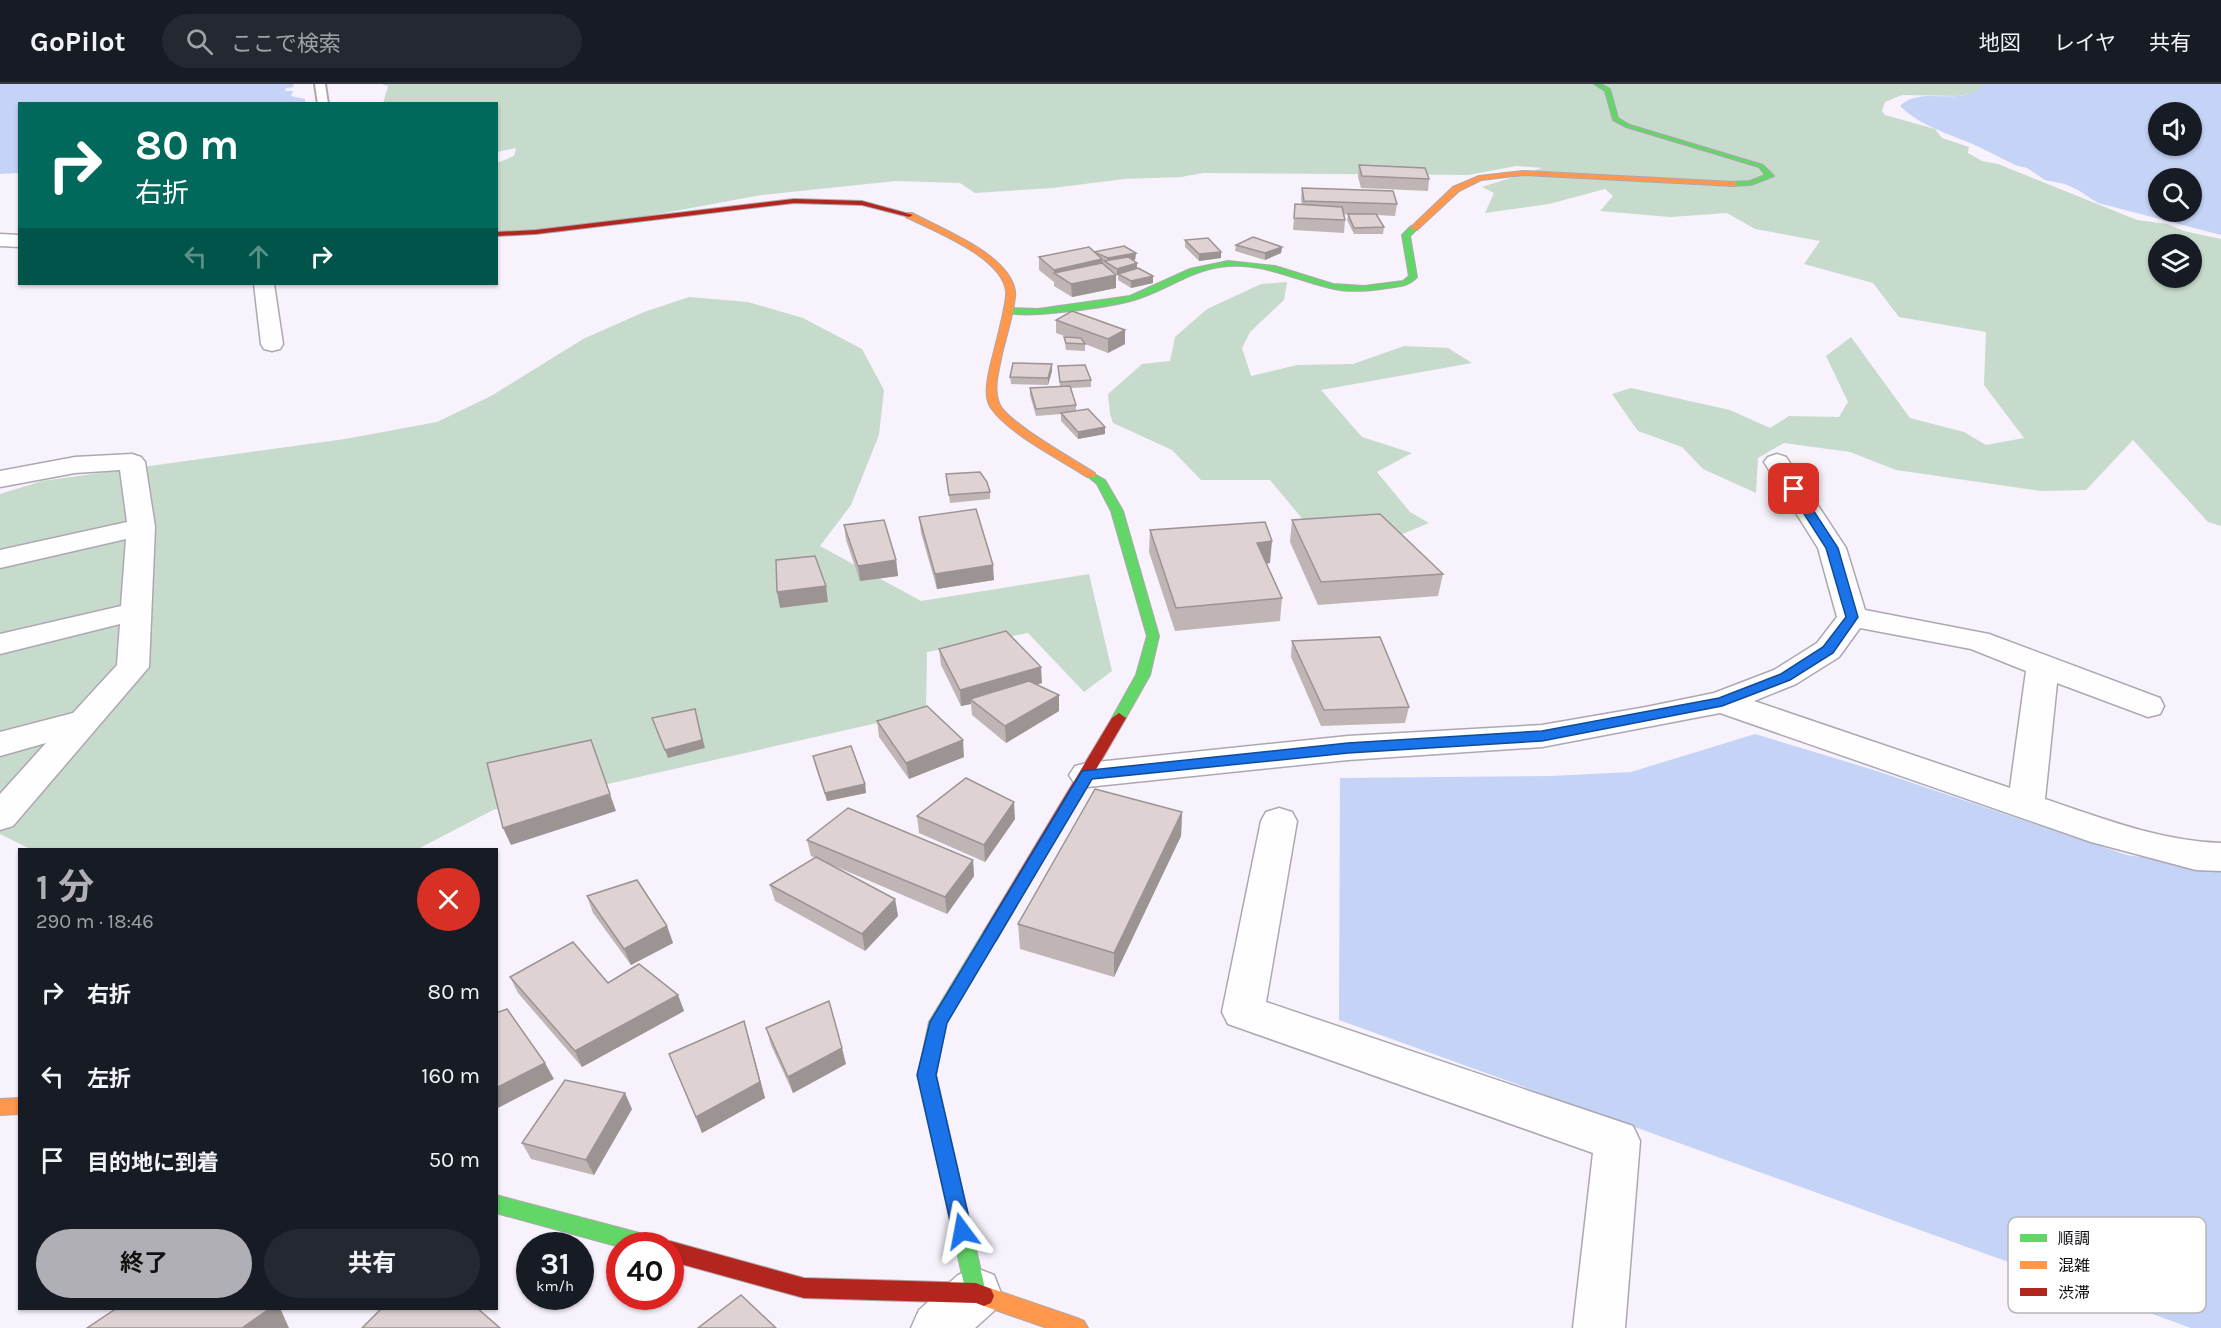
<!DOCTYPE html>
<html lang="ja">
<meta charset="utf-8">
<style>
:root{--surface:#171b24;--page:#242831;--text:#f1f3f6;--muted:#9ea1a6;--line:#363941;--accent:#b0afb5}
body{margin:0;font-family:Karla,"Noto Sans JP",sans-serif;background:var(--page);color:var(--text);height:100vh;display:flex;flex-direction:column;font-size:22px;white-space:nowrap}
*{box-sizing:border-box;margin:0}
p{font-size:20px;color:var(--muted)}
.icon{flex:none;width:33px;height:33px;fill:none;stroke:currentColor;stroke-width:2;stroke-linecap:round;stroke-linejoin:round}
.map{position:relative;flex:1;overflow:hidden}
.sheet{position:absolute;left:18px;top:764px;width:480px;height:462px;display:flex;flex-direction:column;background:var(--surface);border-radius:0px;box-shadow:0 2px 4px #0004}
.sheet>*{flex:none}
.top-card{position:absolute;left:18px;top:18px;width:480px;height:183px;border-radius:0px;box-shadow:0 2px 4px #0004;background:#00695c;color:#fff;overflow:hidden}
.controls{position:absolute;left:2148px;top:18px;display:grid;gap:12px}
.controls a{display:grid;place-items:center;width:54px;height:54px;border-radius:50%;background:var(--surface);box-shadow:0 2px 4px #0004;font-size:30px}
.speed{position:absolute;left:516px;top:1148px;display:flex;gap:12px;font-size:30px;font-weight:700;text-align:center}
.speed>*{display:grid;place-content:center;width:78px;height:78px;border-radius:50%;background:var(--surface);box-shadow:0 2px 4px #0004;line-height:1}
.speed small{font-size:15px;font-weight:400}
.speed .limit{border:9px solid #d22;background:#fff;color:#111}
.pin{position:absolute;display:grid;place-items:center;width:51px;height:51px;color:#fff;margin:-26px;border-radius:12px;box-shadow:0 3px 9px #0006}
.me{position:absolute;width:66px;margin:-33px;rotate:347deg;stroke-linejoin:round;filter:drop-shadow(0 0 4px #0008)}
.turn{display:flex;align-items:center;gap:21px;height:126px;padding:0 18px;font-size:27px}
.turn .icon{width:78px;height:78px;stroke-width:2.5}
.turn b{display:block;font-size:42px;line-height:51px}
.lanes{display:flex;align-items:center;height:57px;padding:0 18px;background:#0003;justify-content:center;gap:30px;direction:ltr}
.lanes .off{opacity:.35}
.round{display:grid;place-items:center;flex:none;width:63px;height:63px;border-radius:32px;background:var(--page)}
.head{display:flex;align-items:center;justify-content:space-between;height:102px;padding:0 18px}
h1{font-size:36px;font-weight:700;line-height:45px;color:var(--accent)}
.action{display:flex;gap:12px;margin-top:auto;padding:12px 18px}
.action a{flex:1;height:69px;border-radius:36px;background:var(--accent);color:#111;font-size:24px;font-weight:700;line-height:69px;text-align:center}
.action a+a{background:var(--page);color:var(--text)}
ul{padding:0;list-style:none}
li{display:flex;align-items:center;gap:18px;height:84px;padding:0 18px}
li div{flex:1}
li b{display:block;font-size:22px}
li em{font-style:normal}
header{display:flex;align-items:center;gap:36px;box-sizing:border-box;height:84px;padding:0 30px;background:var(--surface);border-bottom:2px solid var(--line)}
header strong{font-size:28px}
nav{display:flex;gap:33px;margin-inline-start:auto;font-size:21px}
.search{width:420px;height:54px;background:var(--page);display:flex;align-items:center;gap:15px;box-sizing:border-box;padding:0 21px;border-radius:33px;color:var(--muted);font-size:22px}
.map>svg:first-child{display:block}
</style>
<header>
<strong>GoPilot</strong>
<div class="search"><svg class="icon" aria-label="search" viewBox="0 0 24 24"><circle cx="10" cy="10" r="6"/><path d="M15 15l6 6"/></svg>ここで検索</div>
<nav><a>地図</a><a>レイヤ</a><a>共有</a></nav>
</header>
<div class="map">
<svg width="2221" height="1244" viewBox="0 0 2221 1244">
<rect width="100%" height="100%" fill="#f8f2fc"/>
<g fill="#c7dbcc" fill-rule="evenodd">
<path d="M381,0H1987L1977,9L1957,12L1902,11L1885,18L1882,27L1885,31L1935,45L1942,54L1969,63L1968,69L1982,77L1998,80L2137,136L2167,140L2184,147L2221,155V442L2208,438L2133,356L2086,406L2041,407L1896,386L1850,368L1784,359L1758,374L1756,409L1703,385L1682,363L1638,347L1612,310L1631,304L1730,326L1770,344L1789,332L1839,333L1848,318L1826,272L1851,253L1910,334L1964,348L1986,361L2024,354L1984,301L1986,248L1899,233L1873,199L1804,180L1820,157L1755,145L1727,129L1670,133L1600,127L1613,112L1605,105L1549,120L1485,129L1494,109L1482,103L1542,84L1516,82L1469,91L1203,89L1181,93L1124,95L1053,104L975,109L960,99L896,97L761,111L562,148L497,153V79L514,72L516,64L497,68L496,20L383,19L388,2ZM2158,160H2192V194H2158Z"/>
<polygon points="1287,198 1284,216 1250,248 1242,264 1251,292 1297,281 1353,280 1404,262 1448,264 1472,279 1321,306 1362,353 1412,369 1377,388 1410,428 1429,439 1400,451 1310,444 1270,396 1201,396 1172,366 1113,339 1110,330 1108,310 1142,280 1170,277 1175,253 1207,225 1261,200"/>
<polygon points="689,213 748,218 803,234 862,265 884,306 879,351 851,421 820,462 921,517 1089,490 1112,587 1084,608 1028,549 927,568 926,628 493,726 418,765 30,765 0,750 0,410 42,397 345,355 437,338 491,312 583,255 644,228"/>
</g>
<g fill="#c5d3f6" fill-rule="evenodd">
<polygon points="0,0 293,0 294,3 286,4 285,7 293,7 291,12 305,15 305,19 20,20 19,89 0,90"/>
<path d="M1985,0H2221V151L2098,119L2078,106L2065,100L2045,96L2027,84L2015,81C1997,72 1979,62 1960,55C1938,46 1917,39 1900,22C1922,0 1962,25 1985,0ZM2158,28H2192V62H2158ZM2158,94H2192V128H2158Z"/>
<polygon points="1755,650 1877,687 2127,771 2221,784 2221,1244 2191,1244 1339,936 1340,694 1551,692 1631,688"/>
</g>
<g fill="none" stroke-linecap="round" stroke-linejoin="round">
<defs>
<polygon id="lane" points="315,0 325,0 328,20 318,20"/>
<g id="street">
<polygon points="0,150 20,151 20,163 0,162"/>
<polygon points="254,200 274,200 283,260 280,265 272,267 264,265 261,260"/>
<polygon points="132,370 141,373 145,378 155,443 149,583 13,742 0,746 0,710 46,659 0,672 0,648 73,629 117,581 120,540 0,570 0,550 121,522 126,455 0,484 0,466 127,438 120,386 75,389 0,403 0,387 75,373"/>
<path d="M1777,370L1786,373L1846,464L1865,526L1989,550L2160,614L2164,622L2160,630L2148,633L2057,599L2045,715C2101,734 2161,757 2221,759V787L2196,786L2091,758L1720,629L1542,663L1348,676L1087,703L1075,700L1069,691L1075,682L1087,679L1348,652L1542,641L1646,623L1714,609L1774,586L1817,559L1837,533L1818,464L1764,378L1768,373ZM1860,544L1971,565L2026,587L2010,704L1754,617L1796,600L1839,573Z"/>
<polygon points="1279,724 1292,728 1297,737 1266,918 1633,1042 1640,1057 1625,1244 1573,1244 1593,1069 1228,940 1222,928 1261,737 1266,728"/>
<polygon points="976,1184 994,1191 1001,1209 994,1227 975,1244 911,1244 919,1226 958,1191"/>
</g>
<g id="fast">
<polygon points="1594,0 1601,0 1610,5 1618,34 1630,41 1763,81 1774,92 1751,101 1731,102 1731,98 1750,97 1765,91 1759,83 1626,43 1613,36 1605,7"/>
<path d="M1411,142L1418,144L1410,152L1417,193C1409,202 1400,202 1388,204C1369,207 1349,209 1330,204C1296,196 1263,179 1228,182C1193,184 1166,207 1134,216C1114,222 1018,237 1004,227L1008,224L1038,225L1130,212L1190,185L1228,177L1275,182L1333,200L1364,202L1403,197L1409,192L1402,151Z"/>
<polygon points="1091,388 1105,396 1123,427 1159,552 1150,591 1124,637 1119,639 1112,634 1136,591 1147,552 1111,427 1097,400 1086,391"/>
<polygon points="990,846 996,847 998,852 946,939 936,991 986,1209 983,1216 976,1219 969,1216 966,1209 918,991 929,938 984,847"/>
<polygon points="496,1111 647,1151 654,1154 657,1161 620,1161 620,1163 496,1129"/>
</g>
<g id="slow">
<polygon points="1523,87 1734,98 1738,100 1734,102 1523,91 1481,96 1459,107 1417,146 1410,144 1453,103 1479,92"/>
<path d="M906,129H912C941,145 1009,170 1015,207C1017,219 1005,256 1002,270C999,286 993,304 999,319C1006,338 1075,376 1095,389V393H1087C1060,375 1009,350 991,324C984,314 987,298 989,288C992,272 1008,219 1006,207C1002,173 934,147 906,133Z"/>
<polygon points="20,1014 20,1030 0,1031 0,1015"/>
<polygon points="984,1202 1077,1234 1084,1237 1088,1244 1047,1244 984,1222 977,1219 974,1212 977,1205"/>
</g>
<g id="jam">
<polygon points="794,115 862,117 913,131 909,133 862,121 794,119 536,150 496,152 496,148 536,146"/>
<polygon points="1119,629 1126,634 996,857 990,858 984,857 982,852 984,847 1112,634"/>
<polygon points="670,1157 804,1194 976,1199 991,1205 994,1212 991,1219 984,1222 976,1219 804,1214 670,1177 670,1161 663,1161"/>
</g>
</defs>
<use href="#lane" stroke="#ada7b1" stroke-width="4"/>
<use href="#street" stroke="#ada7b1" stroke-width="3"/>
<use href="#fast" stroke="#ada7b1" stroke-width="2"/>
<use href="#slow" stroke="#ada7b1" stroke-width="2"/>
<use href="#jam" stroke="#ada7b1" stroke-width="2"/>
<use href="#lane" fill="#fefdff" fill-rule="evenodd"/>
<use href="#street" fill="#fefdff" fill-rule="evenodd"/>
<use href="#fast" fill="#63d668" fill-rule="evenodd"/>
<use href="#slow" fill="#ff974d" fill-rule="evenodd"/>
<use href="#jam" fill="#b3261e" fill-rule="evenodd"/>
</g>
<g fill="#c0b5b5">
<polygon points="1359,81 1429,95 1428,107 1361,104 1358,93"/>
<polygon points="1302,104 1397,120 1395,132 1377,131 1384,143 1383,150 1354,150 1347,136 1348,131 1344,130 1345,136 1344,149 1293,146 1295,120 1302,121 1301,116"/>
<polygon points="1185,156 1221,168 1221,174 1199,177 1185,163"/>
<polygon points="1236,161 1282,163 1281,169 1265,176 1235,167"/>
<polygon points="1094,168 1136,169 1135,176 1133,176 1137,184 1153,199 1131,204 1118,196 1118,191 1113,188 1116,191 1116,204 1072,213 1054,202 1054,198 1039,186 1039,173"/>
<polygon points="1056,236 1125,260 1108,269 1085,260 1085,267 1066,266 1064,253 1067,253 1056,249"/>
<polygon points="1052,280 1052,287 1048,301 1011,300 1010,293"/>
<polygon points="1058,282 1091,296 1091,303 1071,304 1076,321 1076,327 1105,343 1105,350 1078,355 1061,337 1061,330 1036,332 1030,311 1030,304 1060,302"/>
<polygon points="946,390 990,408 990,415 950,419"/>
<polygon points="919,433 994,496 937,505 921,449"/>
<polygon points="1292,436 1443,490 1438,512 1318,521 1290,458"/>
<polygon points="844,441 896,476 898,492 860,497 846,456"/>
<polygon points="1150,446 1270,479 1266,480 1282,514 1280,537 1175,547 1149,468"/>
<polygon points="1292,557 1409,623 1405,639 1321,642 1291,573"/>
<polygon points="939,565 1042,599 1037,601 1059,611 1059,627 1006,659 972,631 971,620 961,622 941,581"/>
<polygon points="877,637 964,673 909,695 879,653"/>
<polygon points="813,672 865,700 866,709 827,717 815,681"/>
<polygon points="1182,728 1181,752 1114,893 1020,865 1018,840"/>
<polygon points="917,732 1015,735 985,778 919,749"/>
<polygon points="807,756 973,776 974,792 947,830 823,777 895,815 898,832 865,867 775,817 770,801 815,774 811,772"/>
<polygon points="587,812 667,842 673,859 631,881 593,829"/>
<polygon points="510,893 608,899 678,911 684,927 582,983 518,909"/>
<polygon points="766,944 846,980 793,1009 771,961"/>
<polygon points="749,954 765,1014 702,1049 669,970"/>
<polygon points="632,1025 594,1091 531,1075 522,1059"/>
</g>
<g fill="#9c9393">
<polygon points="1282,163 1281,169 1265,176 1265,169"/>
<polygon points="1221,168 1221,174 1199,177 1199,170"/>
<polygon points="1136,169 1135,176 1108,180 1108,174"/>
<polygon points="1102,175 1103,188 1054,189 1054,186"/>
<polygon points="1137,179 1137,186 1117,191 1117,185"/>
<polygon points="1116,191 1116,204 1072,213 1071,200"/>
<polygon points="1153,192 1153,199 1131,204 1131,197"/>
<polygon points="1125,246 1125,260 1108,269 1108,255"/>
<polygon points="1052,280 1052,287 1048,301 1048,294"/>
<polygon points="1105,343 1105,350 1078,355 1078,348"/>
<polygon points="1272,457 1270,479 1255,481 1257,459"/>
<polygon points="896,476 898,492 860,497 858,482"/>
<polygon points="993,481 994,496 937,505 935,490"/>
<polygon points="826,502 828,518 780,524 777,508"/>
<polygon points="1041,583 1042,599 975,618 970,615 971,620 961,622 960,606"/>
<polygon points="1059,611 1059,627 1006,659 1005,642"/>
<polygon points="695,625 705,664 668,674 665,666"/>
<polygon points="963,656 964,673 909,695 906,679"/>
<polygon points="865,700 866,709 827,717 825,709"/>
<polygon points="610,710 616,727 511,761 503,744"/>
<polygon points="1014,718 1015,735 985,778 984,761"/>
<polygon points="1182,728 1181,752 1114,893 1114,869"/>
<polygon points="973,776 974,792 947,830 945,813"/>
<polygon points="895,815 898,832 865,867 862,850"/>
<polygon points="667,842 673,859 631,881 624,865"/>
<polygon points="678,911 684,927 582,983 575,967"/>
<polygon points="744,937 765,1014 702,1049 696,1033"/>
<polygon points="842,964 846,980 793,1009 788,993"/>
<polygon points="545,979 554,995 496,1025 496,1004"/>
<polygon points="625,1009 632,1025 594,1091 586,1076"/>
<polygon points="269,1224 280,1224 289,1244 242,1244"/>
</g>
<g fill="#dfd2d2" stroke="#9c9393" stroke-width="1.5">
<polygon points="1359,81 1425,84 1429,95 1362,92"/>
<polygon points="1302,104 1393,107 1397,120 1304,117"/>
<polygon points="1295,120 1342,123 1345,136 1294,134"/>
<polygon points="1348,130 1376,130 1384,143 1354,144"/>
<polygon points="1253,153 1282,163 1265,169 1236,161"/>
<polygon points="1208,154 1221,168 1199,170 1185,156"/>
<polygon points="1124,162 1136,169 1108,174 1094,168"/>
<polygon points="1089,163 1102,175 1054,186 1039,173"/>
<polygon points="1128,173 1137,179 1117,185 1104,177"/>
<polygon points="1102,179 1116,191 1071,200 1054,189"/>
<polygon points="1138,184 1153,192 1131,197 1118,190"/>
<polygon points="1072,227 1125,246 1108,255 1056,236"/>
<polygon points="1064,253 1081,254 1085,260 1066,259"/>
<polygon points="1013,279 1052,280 1048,294 1010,293"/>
<polygon points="1085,281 1091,296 1060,298 1058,282"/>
<polygon points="1070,302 1076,321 1036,325 1030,304"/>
<polygon points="1088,325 1105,343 1078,348 1061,329"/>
<polygon points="980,388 987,398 990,408 949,411 946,390"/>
<polygon points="976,425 993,481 935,490 919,433"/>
<polygon points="1380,430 1443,490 1321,498 1292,436"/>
<polygon points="884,436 896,476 858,482 844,441"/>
<polygon points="1265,438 1272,457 1257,459 1282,514 1176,524 1150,446"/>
<polygon points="815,472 826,502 777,508 776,476"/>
<polygon points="1006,547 1041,583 960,606 939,565"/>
<polygon points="1380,553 1409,623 1324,626 1292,557"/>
<polygon points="1029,597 1059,611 1005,642 970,615"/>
<polygon points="927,622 963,656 906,679 877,637"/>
<polygon points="695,625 702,656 665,666 652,634"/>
<polygon points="591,656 610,710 503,744 487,679"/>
<polygon points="851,662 865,700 825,709 813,672"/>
<polygon points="966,694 1014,718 984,761 917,732"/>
<polygon points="1095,705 1182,728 1114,869 1018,840"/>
<polygon points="848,724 973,776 945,813 807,756"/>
<polygon points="816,773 895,815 862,850 770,801"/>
<polygon points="637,796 667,842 624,865 587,812"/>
<polygon points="573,858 608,899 639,880 678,911 575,967 510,893"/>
<polygon points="829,917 842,964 788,993 766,944"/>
<polygon points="507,925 545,979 496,1004 496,929"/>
<polygon points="744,937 760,998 696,1033 669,970"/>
<polygon points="565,996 625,1009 586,1076 522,1059"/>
<polygon points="741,1211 776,1244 698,1244"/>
<polygon points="117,1224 269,1224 269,1225 242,1244 87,1244"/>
<polygon points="382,1224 477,1224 500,1244 362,1244"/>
</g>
<polygon fill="#1a73e8" stroke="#114b97" stroke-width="1.5" points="1794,402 1798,403 1838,464 1858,533 1833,569 1790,596 1722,622 1542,657 1348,669 1092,695 947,939 936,991 972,1147 969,1154 962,1157 954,1154 917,991 930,938 1082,687 1348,659 1542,647 1719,614 1781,590 1823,563 1846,533 1826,464 1788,405"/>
<rect x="2008" y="1133" width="198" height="96" rx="9" fill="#fff" stroke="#b7b6b8" stroke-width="1.5"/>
<rect x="2020" y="1150" width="27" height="8" fill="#63d668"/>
<rect x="2020" y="1177" width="27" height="8" fill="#ff974d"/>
<rect x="2020" y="1204" width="27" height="8" fill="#b3261e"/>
<g font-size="16" fill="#100b13">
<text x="2058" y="1160">順調</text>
<text x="2058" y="1187">混雑</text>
<text x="2058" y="1214">渋滞</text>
</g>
</svg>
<div class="controls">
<a><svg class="icon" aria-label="sound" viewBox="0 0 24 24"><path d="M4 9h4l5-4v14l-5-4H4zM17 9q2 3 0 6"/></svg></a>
<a><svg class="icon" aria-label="search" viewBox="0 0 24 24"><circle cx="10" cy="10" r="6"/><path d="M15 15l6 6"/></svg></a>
<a><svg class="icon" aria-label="layers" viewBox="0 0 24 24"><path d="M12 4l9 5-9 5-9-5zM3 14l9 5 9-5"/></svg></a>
</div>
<div class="speed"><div>31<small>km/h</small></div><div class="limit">40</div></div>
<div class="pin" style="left:1794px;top:405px;background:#d93025"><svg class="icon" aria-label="arrive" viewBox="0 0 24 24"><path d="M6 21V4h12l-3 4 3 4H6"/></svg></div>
<svg class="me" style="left:962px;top:1147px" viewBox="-20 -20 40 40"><path d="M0-17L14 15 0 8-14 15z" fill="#1a73e8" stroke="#fff" stroke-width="4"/></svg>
<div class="top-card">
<div class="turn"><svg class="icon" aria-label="right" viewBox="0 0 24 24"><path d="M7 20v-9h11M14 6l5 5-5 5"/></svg><div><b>80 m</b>右折</div></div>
<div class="lanes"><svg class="icon off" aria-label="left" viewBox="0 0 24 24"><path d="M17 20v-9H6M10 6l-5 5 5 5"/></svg><svg class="icon off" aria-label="ahead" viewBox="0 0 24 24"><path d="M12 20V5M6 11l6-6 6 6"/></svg><svg class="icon" aria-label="right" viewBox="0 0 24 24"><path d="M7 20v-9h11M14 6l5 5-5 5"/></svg></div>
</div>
<section class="sheet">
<div class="head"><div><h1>1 分</h1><p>290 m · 18:46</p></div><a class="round" style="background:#d93025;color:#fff"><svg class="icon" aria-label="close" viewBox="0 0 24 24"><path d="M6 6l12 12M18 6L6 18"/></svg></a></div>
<ul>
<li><svg class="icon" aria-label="right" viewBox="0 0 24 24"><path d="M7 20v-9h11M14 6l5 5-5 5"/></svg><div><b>右折</b></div><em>80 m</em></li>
<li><svg class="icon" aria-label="left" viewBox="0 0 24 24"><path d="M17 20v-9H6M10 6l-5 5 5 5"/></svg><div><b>左折</b></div><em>160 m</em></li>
<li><svg class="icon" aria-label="arrive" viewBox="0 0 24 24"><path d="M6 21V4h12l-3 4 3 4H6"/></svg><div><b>目的地に到着</b></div><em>50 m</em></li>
</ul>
<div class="action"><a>終了</a><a>共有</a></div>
</section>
</div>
